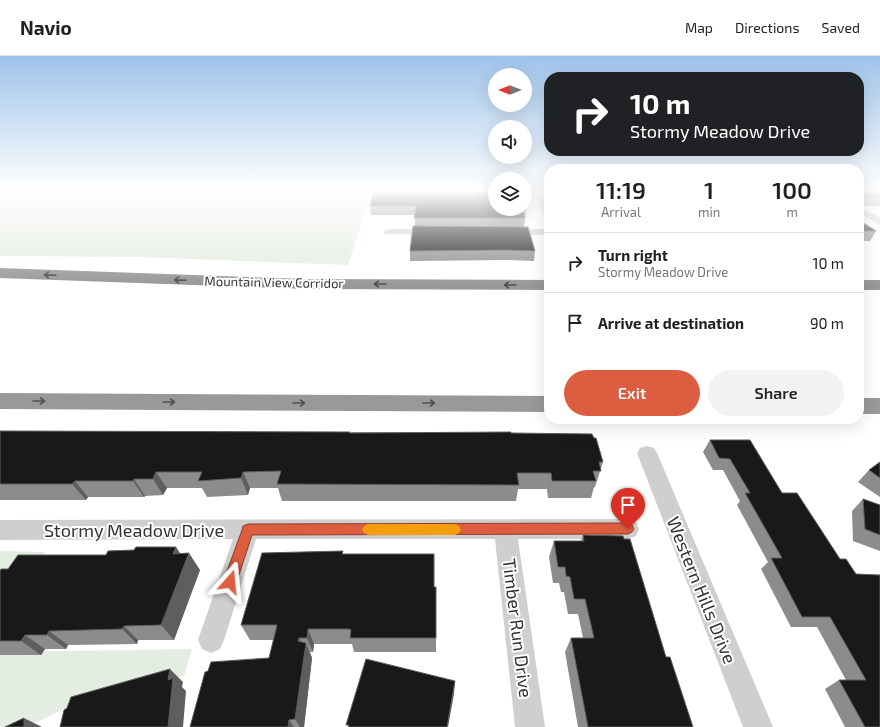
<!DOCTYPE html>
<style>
:root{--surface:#fff;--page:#f2f2f2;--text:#222;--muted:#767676;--line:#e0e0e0;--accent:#dd5d40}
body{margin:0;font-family:"Exo 2",sans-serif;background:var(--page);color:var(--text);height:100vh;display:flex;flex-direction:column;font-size:15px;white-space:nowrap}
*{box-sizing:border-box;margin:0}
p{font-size:13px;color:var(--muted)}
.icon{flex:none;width:22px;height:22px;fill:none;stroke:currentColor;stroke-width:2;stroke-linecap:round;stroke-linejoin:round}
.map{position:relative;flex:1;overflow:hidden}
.panel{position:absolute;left:544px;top:108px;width:320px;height:260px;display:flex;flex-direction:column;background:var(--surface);border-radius:16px;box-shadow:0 4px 16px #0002}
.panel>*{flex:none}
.banner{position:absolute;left:544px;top:16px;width:320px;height:84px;border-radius:16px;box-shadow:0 4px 16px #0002;background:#202124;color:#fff;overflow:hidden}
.needle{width:26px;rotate:270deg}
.buttons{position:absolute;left:488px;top:12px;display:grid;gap:8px}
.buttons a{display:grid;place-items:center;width:44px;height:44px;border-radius:50%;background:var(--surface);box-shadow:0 4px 16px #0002;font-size:20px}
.pin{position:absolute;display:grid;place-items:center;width:34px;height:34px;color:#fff;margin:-41px -17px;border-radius:50% 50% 50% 0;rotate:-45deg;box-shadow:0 0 4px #0007}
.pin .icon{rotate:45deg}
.me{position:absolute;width:44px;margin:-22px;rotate:18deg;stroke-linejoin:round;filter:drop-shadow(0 0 3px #0008)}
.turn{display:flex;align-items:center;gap:14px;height:84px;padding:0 20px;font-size:18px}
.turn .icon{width:52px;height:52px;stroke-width:2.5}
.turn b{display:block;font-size:28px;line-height:34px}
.eta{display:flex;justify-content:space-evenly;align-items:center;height:68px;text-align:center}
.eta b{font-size:24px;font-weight:600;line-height:28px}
.cta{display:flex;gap:8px;margin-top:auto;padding:8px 20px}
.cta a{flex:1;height:46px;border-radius:24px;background:var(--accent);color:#fff;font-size:16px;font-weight:600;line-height:46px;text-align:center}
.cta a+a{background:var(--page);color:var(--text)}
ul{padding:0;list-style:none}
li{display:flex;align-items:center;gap:12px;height:60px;padding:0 20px;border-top:1px solid var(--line)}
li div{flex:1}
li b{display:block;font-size:15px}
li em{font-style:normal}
header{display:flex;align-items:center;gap:24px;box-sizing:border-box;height:56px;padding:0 20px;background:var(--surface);border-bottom:1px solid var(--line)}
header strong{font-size:19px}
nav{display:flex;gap:22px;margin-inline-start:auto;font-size:14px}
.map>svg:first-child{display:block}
</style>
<header>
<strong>Navio</strong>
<nav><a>Map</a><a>Directions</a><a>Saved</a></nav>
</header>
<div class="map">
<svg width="880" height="671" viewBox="0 0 880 671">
<rect width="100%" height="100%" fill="#fff"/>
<g fill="#e4ede1">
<polygon points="0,134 372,134 348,209 139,201 0,200"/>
<polygon points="2,495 45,496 0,561 0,497"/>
<polygon points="192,593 184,620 86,642 27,671 0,671 0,596"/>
</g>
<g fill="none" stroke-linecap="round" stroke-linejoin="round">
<g fill="#cfcfcf" fill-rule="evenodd">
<polygon points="534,134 544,134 549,147 549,163 544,160"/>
<polygon points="859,150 880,162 880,169 859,157"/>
<polygon points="389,173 435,173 440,176 435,179 385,178 384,176 385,174"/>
<polygon points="507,173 549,173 549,179 503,178 502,176 503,174"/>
<polygon points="647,390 654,392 657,397 773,671 743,671 637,397 640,392"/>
<polygon points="628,463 636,466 639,473 636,480 628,483 518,483 545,671 515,671 495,483 256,483 224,584 220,593 211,597 202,593 198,584 233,483 0,484 0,464"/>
</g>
<g fill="#999" fill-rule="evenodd">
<polygon points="0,212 306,223 549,224 549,234 306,233 0,222"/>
<rect x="859" y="224" width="21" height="10"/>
<polygon points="0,337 549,340 549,356 0,353"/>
<rect x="859" y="342" width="21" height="16"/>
</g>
</g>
<g fill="#8c8c8c">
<polygon points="374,134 526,154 524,171 535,195 534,205 505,204 410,205 410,195 415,170 415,159 371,159 370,150"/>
<rect x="859" y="134" width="21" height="16"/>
<polygon points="859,164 876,175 870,185 859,185"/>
<polygon points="0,375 511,377 603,406 595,431 594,431 591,442 548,442 547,433 518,433 516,445 282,445 278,432 250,432 248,439 207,441 202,432 167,432 163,439 145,440 144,441 88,441 86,444 0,444"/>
<polygon points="710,384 782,437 840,503 880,671 845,671 825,633 839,624 846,624 817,571 791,571 761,513 768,506 737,449 740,445 723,414 713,414 703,396"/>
<polygon points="880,406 880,441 858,426 869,414"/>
<polygon points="863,443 880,449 880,495 853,485 852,455"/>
<polygon points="583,479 666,601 693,671 578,671 565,596 571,582 583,582 578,558 568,558 564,536 561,536 559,527 553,527 549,501 554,485 581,485"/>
<polygon points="343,495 343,498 434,531 436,531 436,596 354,596 352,588 314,588 313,596 310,596 312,602 304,671 190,671 269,602 274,584 250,584 241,569"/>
<polygon points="180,498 200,514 174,584 138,584 137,588 68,589 66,593 45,593 41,599 0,599 0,515 106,499"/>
</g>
<g fill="#5e5e5e">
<polygon points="156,416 167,432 163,439 153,423"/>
<polygon points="243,416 250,432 248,439 241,422"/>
<polygon points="134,423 145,440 144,441 133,425"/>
<polygon points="75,425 88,441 86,444 72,428"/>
<polygon points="176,491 186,506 189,497 200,514 174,584 161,569 173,498"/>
<polygon points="124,570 138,584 137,588 122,573"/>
<polygon points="308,573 314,588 313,596 307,582"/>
<polygon points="49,575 68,589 66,593 47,579"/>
<polygon points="25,579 45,593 41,599 21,585"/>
<polygon points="299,582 305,594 306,587 312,602 304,671 300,671 295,663"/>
<polygon points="170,613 183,626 182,631 186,635 183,671 168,671 168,624"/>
<polygon points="455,625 454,638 448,671 447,671"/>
<polygon points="24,662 42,671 24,671"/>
<polygon points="289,664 294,671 288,671"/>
</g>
<g fill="#191919" stroke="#5e5e5e">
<polygon points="374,134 495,134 495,153 525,153 525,151 526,154 523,154 525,162 414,162 416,151 414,150 370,150"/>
<rect x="859" y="134" width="21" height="7"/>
<polygon points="859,164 876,175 859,175"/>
<polygon points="413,170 528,171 535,195 506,194 410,195"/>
<polygon points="0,375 350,376 349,377 511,376 511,377 592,378 594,382 596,382 603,406 599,406 601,415 593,415 596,425 552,425 551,417 517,417 519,429 277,428 281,415 243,416 241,422 198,425 202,416 156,416 153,423 134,423 133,425 75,425 72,428 0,428"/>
<polygon points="710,384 750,384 782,437 797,437 840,503 846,503 856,518 880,519 880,671 865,671 839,624 866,624 830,561 802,561 771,502 782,502 745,437 750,437 730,403 719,402"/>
<polygon points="880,406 880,422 869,414"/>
<polygon points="863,443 880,449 880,479 865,473"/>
<polygon points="583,479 623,480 624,483 630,483 666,601 670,601 693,671 588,671 571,582 594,582 585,543 574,543 570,521 566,520 565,511 558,511 554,485 584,485"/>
<polygon points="136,491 176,491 173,498 189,497 161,569 124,570 122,573 49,575 47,579 25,579 21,585 0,585 0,515 1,513 8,513 18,499 106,499 108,495 134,494"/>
<polygon points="343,495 342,498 434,498 434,531 436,531 436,582 350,582 351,574 349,573 308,573 307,582 299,582 298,585 306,587 295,663 289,664 288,671 190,671 205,616 208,615 211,606 269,602 277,569 241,569 262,497"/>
<polygon points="366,603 455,625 447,671 348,671 349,669 346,669"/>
<polygon points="170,613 168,624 173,622 168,671 60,671 64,654 67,652 71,641"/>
<polygon points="24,662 24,671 5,671"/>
</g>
<defs><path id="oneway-shaft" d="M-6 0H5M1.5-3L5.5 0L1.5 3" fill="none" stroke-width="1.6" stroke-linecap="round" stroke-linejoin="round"/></defs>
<g stroke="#515151">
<use href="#oneway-shaft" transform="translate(50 219) rotate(-178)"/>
<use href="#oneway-shaft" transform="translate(180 224) rotate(-178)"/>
<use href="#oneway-shaft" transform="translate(380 228) rotate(-180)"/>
<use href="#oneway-shaft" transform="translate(510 229) rotate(-180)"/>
<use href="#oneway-shaft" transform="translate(39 345)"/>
<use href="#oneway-shaft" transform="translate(169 346)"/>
<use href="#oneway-shaft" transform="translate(299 347)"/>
<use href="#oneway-shaft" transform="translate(429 347)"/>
</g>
<linearGradient id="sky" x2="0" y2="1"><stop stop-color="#9ec3ea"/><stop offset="0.59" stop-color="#fff"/><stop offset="1" stop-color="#fff" stop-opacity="0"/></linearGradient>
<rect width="880" height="228" fill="url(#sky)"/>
<polygon fill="#dd5d40" stroke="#903c2a" points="628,467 632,469 634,473 632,476 628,478 252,479 235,531 230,533 225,531 223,526 242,474 243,470 248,468"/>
<polygon fill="#f59e0b" points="368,468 455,468 459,470 461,474 459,477 455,479 368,479 364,477 362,474 364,470"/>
<g text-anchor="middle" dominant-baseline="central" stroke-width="4" stroke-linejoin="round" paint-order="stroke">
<g font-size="13" fill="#323232" stroke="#fff">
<text transform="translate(274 226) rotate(1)">Mountain View Corridor</text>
</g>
<g font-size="18" fill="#323232" stroke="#fff">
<text x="134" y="474">Stormy Meadow Drive</text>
<text transform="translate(702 534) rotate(68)">Western Hills Drive</text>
<text transform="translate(518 572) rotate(83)">Timber Run Drive</text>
</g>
</g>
</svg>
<div class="buttons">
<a><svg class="needle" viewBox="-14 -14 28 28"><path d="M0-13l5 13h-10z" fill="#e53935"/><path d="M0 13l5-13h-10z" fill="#767676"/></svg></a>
<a><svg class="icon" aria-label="sound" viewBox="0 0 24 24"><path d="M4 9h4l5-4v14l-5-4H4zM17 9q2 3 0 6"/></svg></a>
<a><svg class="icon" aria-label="layers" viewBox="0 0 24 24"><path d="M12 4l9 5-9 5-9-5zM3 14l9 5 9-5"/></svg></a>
</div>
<div class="pin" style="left:628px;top:473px;background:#d93025"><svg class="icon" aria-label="arrive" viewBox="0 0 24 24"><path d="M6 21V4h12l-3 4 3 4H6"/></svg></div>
<svg class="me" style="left:230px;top:526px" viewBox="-20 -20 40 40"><path d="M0-17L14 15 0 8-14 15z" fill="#dd5d40" stroke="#fff" stroke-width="4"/></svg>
<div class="banner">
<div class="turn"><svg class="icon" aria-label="right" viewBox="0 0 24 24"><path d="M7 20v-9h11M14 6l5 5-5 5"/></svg><div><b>10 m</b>Stormy Meadow Drive</div></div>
</div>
<section class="panel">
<div class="eta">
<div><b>11:19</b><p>Arrival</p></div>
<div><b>1</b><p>min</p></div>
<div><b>100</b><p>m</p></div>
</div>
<ul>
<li><svg class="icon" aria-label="right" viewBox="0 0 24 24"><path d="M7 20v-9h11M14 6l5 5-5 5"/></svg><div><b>Turn right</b><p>Stormy Meadow Drive</p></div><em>10 m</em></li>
<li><svg class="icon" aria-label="arrive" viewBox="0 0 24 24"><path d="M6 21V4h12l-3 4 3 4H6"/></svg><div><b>Arrive at destination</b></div><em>90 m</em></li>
</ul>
<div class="cta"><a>Exit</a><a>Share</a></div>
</section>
</div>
